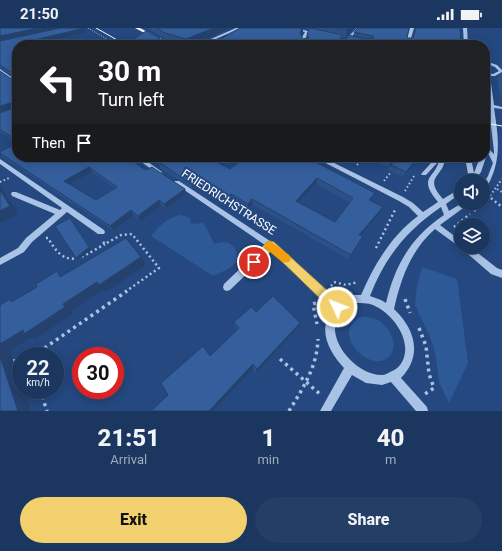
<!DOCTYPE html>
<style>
:root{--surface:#1b365f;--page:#243e65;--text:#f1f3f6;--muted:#a0abbd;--line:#395074;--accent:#f1d06d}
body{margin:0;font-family:Roboto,sans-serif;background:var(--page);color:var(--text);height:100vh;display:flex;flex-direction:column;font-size:15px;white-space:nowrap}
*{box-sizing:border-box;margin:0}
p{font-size:13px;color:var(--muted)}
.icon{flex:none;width:22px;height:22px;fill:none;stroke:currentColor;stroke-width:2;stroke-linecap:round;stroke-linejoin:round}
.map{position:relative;height:383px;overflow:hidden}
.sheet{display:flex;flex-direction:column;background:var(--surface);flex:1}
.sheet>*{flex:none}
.top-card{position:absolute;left:12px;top:12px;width:478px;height:122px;border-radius:16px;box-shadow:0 2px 10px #0003,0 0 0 1px var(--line);background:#202124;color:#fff;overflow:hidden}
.controls{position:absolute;left:454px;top:146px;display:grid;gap:8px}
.controls a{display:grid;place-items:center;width:36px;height:36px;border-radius:50%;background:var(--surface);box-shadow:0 2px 10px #0003,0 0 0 1px var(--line);font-size:20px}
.speed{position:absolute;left:12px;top:319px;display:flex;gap:8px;font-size:20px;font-weight:700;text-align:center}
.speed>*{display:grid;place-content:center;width:52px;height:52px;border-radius:50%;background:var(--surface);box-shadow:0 2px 10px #0003,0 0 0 1px var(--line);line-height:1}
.speed small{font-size:10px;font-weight:400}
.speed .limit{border:6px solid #d22;background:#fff;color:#111}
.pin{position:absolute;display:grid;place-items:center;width:34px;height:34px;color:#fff;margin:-17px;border:2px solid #fff;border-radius:50%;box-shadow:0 1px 4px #0007}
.me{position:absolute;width:44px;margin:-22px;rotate:313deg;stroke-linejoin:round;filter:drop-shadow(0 0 3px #0008)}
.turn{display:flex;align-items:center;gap:14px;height:84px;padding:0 20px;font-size:18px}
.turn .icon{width:52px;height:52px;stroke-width:2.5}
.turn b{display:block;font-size:28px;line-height:34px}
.then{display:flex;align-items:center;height:38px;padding:0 20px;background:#0003;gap:8px;font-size:15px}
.eta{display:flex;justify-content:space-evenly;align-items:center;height:68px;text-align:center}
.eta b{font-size:24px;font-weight:800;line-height:28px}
.primary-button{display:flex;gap:8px;margin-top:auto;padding:8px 20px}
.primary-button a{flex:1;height:46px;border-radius:24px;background:var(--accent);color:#111;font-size:16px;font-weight:800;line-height:46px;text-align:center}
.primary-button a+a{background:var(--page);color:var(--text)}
.status{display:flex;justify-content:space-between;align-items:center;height:28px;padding:0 20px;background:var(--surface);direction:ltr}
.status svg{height:11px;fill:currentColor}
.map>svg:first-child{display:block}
</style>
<div class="status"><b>21:50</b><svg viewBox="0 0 49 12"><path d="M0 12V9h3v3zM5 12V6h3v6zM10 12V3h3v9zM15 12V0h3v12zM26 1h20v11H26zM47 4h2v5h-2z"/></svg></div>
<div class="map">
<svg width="502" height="383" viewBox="0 0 502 383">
<rect width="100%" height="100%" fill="#24487f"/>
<g fill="#2e5997">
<path d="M181,187L190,190L191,196L204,195L214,216C229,211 238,217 237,234L228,241L213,248L151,208C160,198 167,189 181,187Z"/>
<polygon points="422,239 457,251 468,335 449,375 439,354 435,324 430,309 415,277 417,257"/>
<path d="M360,289C367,289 372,289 378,292C388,298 399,315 391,326C375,350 328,307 360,289Z"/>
</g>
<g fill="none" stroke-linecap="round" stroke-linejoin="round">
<polyline stroke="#a9c3e6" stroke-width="1" stroke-dasharray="1 1.5" stroke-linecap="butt" points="88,0 117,17"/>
<g stroke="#a9c3e6" stroke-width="2" stroke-dasharray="1.5 2.5" stroke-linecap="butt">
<polyline points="357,137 364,129"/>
<polyline points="384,153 391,144"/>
<polyline points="0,154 9,150"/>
<polyline points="497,161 502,164"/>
<polyline points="405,163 414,148"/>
<polyline points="489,168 492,171"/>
<polyline points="488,171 502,151"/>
</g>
<g stroke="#a9c3e6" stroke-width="2.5" stroke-dasharray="2 3" stroke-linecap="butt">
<polyline points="491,170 502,179"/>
<polyline points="474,183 489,170"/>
<polyline points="454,199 470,186"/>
<path d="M46,210H48C66,242 79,231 105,216"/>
<polyline points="103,214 105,216 121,207 132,206 159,240 125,264"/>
<polyline points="376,220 396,180"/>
<polyline points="331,258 334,254 346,257 358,254"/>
</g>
<g stroke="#a9c3e6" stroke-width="3.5" stroke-dasharray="3 4" stroke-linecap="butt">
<polyline points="405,271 410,285"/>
<polyline points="316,275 313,276 317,296"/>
<polyline points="419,300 426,318 429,346 434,360 425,366"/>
<polyline points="33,328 127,263"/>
<polyline points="280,331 321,367"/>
<polyline points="12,333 21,332"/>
<polyline points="40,362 47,383"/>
<path d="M289,383C303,360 317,339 318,311"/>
</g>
<g fill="#a9c3e6" fill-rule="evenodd">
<polygon points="236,0 241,0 202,17 197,17"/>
<polygon points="290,0 296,0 319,6 317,7 308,5 304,13 306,17 302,17 300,13 305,4"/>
<polygon points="357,0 361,0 344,17 340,17"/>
<polygon points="410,0 414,0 409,17 405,17"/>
<polygon points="463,0 467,0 468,17 464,17"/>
<path d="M485,33L497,37L502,42V44L495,48H490L494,77L502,79V81L494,80C499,114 502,133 485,163H483V156L488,148L493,135L489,127L485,123V118L487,119L494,126V124L485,45L493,46L499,43L495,39L485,35Z"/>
<polygon points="0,41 17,53 17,56 0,44"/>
<polygon points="485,128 486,129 481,144 474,153 468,153 469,151 466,135 468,129 474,129 472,135 474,145 480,129 485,129"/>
<polygon points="134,129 141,129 162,144 161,145 157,145"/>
<path d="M314,129H322L403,169L413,175L423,184L438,174C415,147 439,150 439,129H445C445,149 422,148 443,171L461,160V165L446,176L449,183L462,175H470L440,197L461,213V219H470L497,240L502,242V250L491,246L461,220L435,201C411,222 401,250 394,281C415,301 423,327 401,350L427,379L428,383H416L391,354L382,357L366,355L352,347L331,383H320L344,340C334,329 322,312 326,295C327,290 330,285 333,281L270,222L257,236L230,262L227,263L224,262L223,259L224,256L265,217L174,155L175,153H179L273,215L339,275L354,267H361C374,237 391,208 418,188L409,179L399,173ZM441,179L444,187C411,209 395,237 386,275L381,272L370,268C385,229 407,202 441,179ZM355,275C361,275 368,275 373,277C392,285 412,311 403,332C401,337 396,342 390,344C388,345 385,347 382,347C356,348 322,309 340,285C343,281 351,278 355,275Z"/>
<polygon points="431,129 437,129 437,135 426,147 422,147 421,146 422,145 431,135"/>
<polygon points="0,131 104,202 105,204 104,206 98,206 67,184 32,214 24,224 0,237 0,230 18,220 26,210 55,186 12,168 11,166 12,164 16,164 60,182 62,180 0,136"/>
</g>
<polygon fill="#ebf1fd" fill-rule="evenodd" points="135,0 140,0 173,17 167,17"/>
<g stroke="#fff" stroke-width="1">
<polyline points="96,0 126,17"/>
<polyline points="485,95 502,98"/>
</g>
</g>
<g fill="#2d5186" fill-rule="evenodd">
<polygon points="0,0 87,4 17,17 17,115 1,105 0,105 0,85 13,52 15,52 15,50 1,40 0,40"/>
<polygon points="146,0 232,0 191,17 182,17 167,12"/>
<path d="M240,0H355L346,9H342V11H346L353,8L354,4L407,10H412L415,0H460L461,17H210ZM303,0L309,1L307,6L306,10L303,11L301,8L303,5Z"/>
<polygon points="502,44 502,74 497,51"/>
<path d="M0,124L146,142L185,161L186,166L166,181L161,177L141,193L133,187L114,203L4,130L0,126ZM92,144L114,160L96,172L71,157Z"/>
<path d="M245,129L375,165L370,172L380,184L360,207L363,208L348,231L252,176L248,181L232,171L230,173L199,156L193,161L160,140L159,134L230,141ZM316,156L350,175L335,194L299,175Z"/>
<polygon points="366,129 396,129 388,139"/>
<polygon points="391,137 412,138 403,149 388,142"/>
<polygon points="256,284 297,301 256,345 253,341 213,383 151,383 237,302 235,300 234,294"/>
</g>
<g fill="#24426d">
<polygon points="39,0 61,0 0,13 0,8"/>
<polygon points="85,0 87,4 34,17 30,13"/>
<polygon points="214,0 232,0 191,17 187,17 186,11"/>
<polygon points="302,0 303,0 303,5 299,12 300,5"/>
<polygon points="349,0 355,0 346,9 347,2"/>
<polygon points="160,10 161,16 160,17 150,17"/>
<polygon points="14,74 17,79 0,84 0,78"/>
<polygon points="394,129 396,129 388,139"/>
<polygon points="415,133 412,138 403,149 406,144"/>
<polygon points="89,139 92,144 68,158 64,153"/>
<polygon points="317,150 316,156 295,178 296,173"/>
<polygon points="198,151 199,156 193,161 191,156"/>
<polygon points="0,157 18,186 0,195"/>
<polygon points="185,161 186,166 166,181 164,176"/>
<polygon points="375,165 372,170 367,177 369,172"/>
<polygon points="231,166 232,171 230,173 229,168"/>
<polygon points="252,171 252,176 248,181 248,176"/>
<polygon points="159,172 161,177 141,193 138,188"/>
<polygon points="383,179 380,184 357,212 359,207"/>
<polygon points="131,182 133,187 114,203 110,198"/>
<polygon points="70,190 91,222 78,232 76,230"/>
<polygon points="141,229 146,237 106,264 103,261 72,282 74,285 35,311 31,309 10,323 21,355 21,362 24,362 31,383 18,383 0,328 0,316 97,254"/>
<polygon points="300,295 297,301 256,345 257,341"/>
<polygon points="253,336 253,341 213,383 209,383"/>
</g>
<g fill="#345e9c" stroke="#24426d" fill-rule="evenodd">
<polygon points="0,0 39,0 0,8"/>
<polygon points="60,0 85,0 30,13 36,17 17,17 17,112 0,102 0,85 14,80 14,74 0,78 0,43 13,52 15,52 15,47 0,37 0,13"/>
<polygon points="157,0 214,0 186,11 165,5"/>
<polygon points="240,0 302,0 300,5 303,11 309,10 307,6 310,0 343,7 340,10 342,11 346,11 349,7 365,11 374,10 373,8 354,4 358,0 409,0 407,10 413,10 416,0 460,0 461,17 210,17"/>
<polygon points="337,0 349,0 347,2"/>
<polygon points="146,3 160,10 150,17 125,17"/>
<path d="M17,115V129H126L146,142L152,139L185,161L164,176L159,172L138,188L131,182L110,198L0,125V124ZM89,139L117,159L96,172L64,153Z"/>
<path d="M167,129H208L230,141L245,129H306L375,165L369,172L383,179L359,207L363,208L351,227L252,171L248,176L231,166L229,168L198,151L191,156L159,134ZM317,150L353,170L335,194L296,173Z"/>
<polygon points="380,129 394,129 391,134"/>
<polygon points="398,129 406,129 415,133 406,144 391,137"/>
<polygon points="0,162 10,178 0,183"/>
<polygon points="70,190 89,219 76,230 55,198"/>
<polygon points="126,210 141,229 99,257 97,254 63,276 65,279 24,306 23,302 0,316 0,277 10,271 11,274 37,259 36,256 57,243 60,249"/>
<polygon points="273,268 300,295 257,341 253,336 209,383 151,383 168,367 161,355 203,318 210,328 239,300 234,294 251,279 256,284"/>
<polygon points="0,328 18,383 0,383"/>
</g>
<path fill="#f1d06d" stroke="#9d8747" d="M270,213L274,214L341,275L343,279L341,283L337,285L333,283L271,223C265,229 259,241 251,238L249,234L251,231L267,214Z"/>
<path fill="#f59e0b" d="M270,213L289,227L291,231L289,234C281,237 273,224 265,221L264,219L267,214Z"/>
<g text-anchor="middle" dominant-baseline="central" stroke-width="4" stroke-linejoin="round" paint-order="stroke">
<g font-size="12" fill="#fff" stroke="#24487f">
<text transform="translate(229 174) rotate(33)">FRIEDRICHSTRASSE</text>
</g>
</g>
</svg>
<div class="controls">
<a><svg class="icon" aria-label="sound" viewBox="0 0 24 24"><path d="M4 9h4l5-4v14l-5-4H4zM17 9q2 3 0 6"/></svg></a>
<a><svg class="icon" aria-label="layers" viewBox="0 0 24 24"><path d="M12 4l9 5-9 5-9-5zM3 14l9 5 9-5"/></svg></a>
</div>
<div class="speed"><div>22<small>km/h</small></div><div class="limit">30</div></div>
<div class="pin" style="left:254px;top:234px;background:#d93025"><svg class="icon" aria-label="arrive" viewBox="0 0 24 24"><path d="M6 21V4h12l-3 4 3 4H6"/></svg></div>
<svg class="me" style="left:337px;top:279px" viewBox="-20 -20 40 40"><circle r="17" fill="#f1d06d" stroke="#fff" stroke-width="3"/><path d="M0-11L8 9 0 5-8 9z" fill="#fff"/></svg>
<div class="top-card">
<div class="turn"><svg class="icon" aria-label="left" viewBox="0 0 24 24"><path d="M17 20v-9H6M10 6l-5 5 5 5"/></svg><div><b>30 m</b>Turn left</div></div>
<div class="then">Then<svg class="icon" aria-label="arrive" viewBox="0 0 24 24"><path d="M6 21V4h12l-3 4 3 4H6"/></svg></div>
</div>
</div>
<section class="sheet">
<div class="eta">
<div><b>21:51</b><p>Arrival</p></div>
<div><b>1</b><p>min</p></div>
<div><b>40</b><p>m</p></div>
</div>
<div class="primary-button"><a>Exit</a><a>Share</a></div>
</section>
